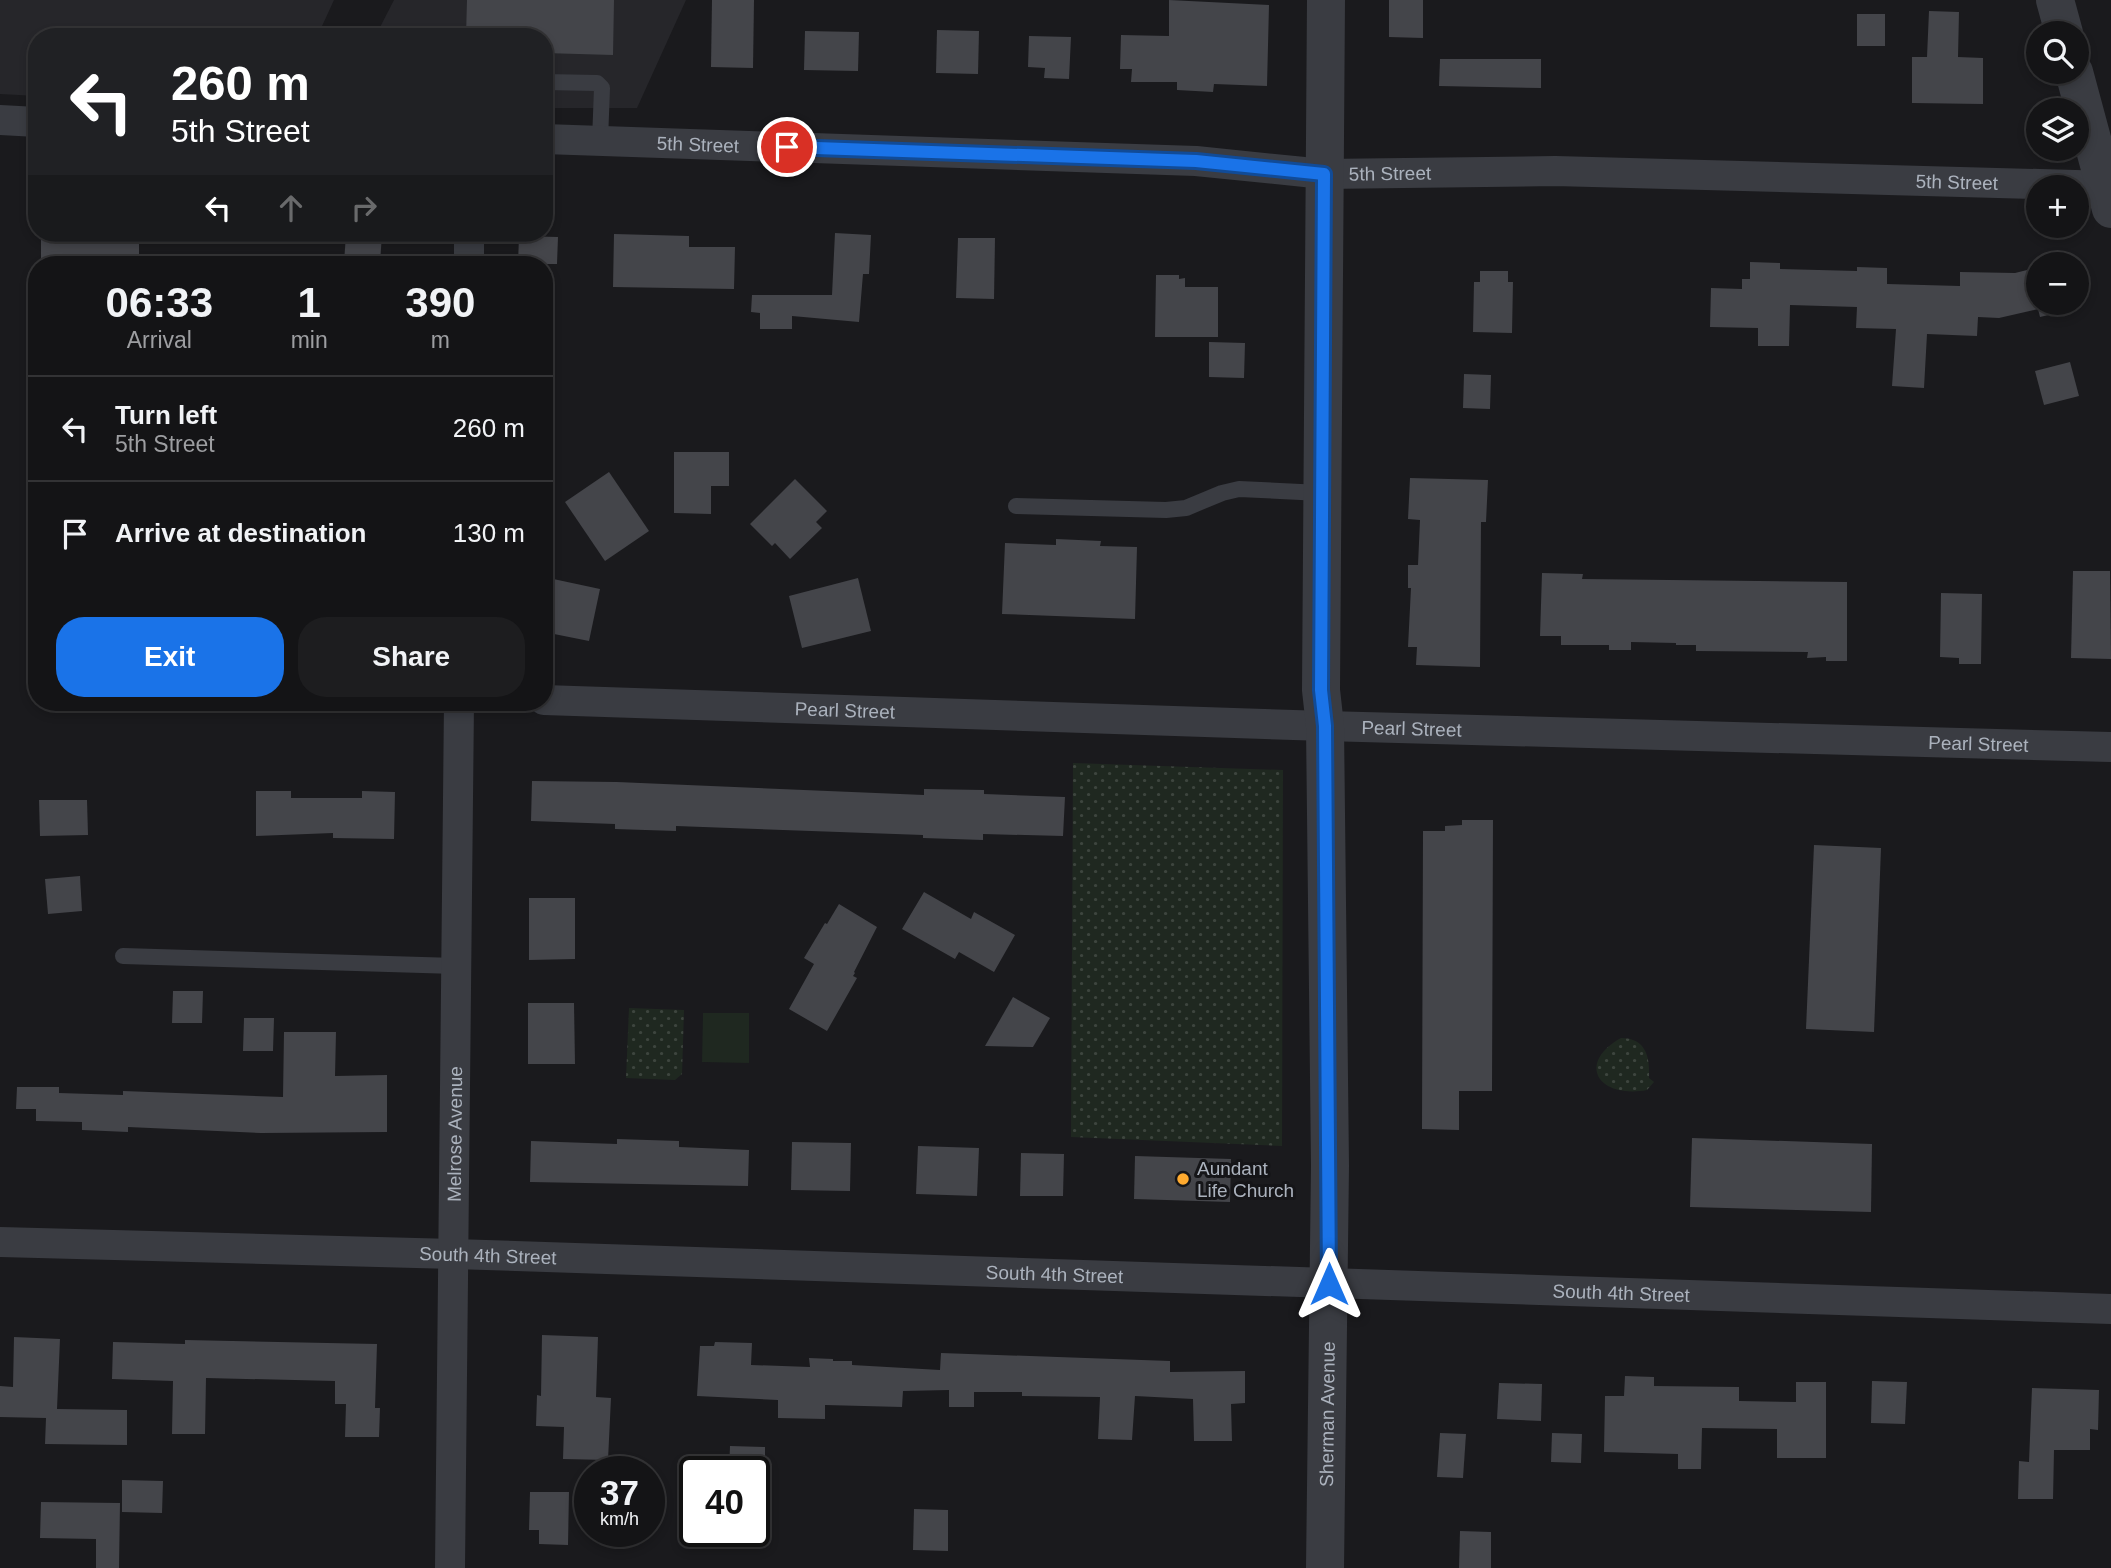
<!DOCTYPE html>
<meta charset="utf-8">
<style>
:root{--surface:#141416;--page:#1d1d1f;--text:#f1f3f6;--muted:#9d9ea1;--line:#333335;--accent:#1a73e8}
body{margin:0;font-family:Arial,sans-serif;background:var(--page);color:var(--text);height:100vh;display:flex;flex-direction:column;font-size:26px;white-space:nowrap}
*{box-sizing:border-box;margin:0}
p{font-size:23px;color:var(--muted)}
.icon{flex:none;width:38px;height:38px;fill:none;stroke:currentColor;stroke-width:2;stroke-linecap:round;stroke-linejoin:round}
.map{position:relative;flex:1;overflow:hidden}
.drawer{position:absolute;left:28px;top:256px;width:525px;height:455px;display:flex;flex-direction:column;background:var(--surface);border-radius:28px;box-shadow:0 4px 10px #0003,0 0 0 2px var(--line)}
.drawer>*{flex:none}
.top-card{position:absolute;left:28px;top:28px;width:525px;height:214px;border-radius:28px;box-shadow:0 4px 10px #0003,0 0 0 2px var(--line);background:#202124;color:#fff;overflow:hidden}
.tools{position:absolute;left:2026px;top:21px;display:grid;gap:14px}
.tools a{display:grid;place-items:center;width:63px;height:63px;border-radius:50%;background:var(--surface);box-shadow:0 4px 10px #0003,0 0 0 2px var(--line);font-size:35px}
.speed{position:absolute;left:574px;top:1456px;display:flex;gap:14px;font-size:35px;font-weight:700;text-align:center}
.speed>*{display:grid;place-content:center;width:91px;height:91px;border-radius:50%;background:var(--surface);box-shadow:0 4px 10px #0003,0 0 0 2px var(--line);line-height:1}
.speed small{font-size:18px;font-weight:400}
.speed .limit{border:4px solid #111;border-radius:10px;background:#fff;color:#111}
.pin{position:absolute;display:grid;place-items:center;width:60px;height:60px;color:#fff;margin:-30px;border:4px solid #fff;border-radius:50%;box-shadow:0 2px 7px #0007}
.me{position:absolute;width:77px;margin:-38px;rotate:0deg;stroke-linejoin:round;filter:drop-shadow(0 0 5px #0008)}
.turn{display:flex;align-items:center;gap:24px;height:147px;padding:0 28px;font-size:32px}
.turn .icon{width:91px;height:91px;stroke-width:2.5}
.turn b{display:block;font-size:49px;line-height:60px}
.lanes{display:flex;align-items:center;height:66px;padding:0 28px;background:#0003;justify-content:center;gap:35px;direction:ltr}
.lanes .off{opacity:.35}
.eta{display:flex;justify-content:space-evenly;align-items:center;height:119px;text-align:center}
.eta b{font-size:42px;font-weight:700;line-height:49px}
.primary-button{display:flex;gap:14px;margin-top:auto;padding:14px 28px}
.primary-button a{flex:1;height:80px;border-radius:28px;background:var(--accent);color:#fff;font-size:28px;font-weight:700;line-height:80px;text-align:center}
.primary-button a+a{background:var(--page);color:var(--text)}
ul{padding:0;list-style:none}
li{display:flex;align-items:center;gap:21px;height:105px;padding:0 28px;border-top:2px solid var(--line)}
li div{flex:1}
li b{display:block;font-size:26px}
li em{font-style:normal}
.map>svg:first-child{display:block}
</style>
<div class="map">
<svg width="2111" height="1568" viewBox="0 0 2111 1568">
<defs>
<pattern id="green-dots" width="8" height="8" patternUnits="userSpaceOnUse" patternTransform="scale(1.75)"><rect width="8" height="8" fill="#1f2820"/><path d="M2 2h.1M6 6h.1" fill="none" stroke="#3d453e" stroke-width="1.8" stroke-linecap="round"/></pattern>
</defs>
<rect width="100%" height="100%" fill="#1a1a1d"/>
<g fill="#26262a">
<polygon points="0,0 334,0 317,37 37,37 37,96 0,94"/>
<polygon points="394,0 686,0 637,108 544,108 544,37 375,37"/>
</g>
<g fill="url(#green-dots)">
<polygon points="1073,763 1283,770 1282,1146 1071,1137"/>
<polygon points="629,1008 684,1010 682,1074 675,1080 626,1078"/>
<path d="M1621,1038C1646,1038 1650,1057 1649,1078L1654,1082L1647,1090C1598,1099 1576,1063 1621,1038Z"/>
</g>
<polygon fill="#1f2820" points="703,1013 749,1013 749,1063 702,1062"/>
<g fill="#44454a">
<polygon points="467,0 614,0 613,55 544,53 544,37 466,37"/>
<polygon points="712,0 754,0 753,68 711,67"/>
<polygon points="1169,0 1269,5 1267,86 1214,84 1213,92 1177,90 1177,82 1131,82 1132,69 1120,69 1121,35 1169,36"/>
<polygon points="1389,0 1423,0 1423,38 1389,37"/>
<polygon points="1929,11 1959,12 1958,57 1983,58 1983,104 1912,103 1912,57 1927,57"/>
<rect x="1857" y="14" width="28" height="32"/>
<polygon points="937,30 979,31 978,74 936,73"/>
<polygon points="805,31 859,32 858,71 804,70"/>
<polygon points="1029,36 1071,37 1069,79 1044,78 1045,68 1028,67"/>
<polygon points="1440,59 1541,59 1541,88 1439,86"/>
<polygon points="41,233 139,234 139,264 41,264"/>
<polygon points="346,233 382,233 380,264 344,264"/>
<polygon points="835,233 871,235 869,274 863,274 859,322 792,316 792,329 760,329 760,313 751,312 752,295 832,295"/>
<polygon points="614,234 689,236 689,247 735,247 734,289 613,287"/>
<polygon points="519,236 558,237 557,264 518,264"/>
<polygon points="958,238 995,238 994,299 956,298"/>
<polygon points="1750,262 1780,263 1780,269 1857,271 1857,267 1887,268 1887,284 1960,286 1960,272 2015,273 2039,267 2039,303 2063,303 2065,311 2040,317 2038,309 1999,318 1978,317 1977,336 1927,334 1924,388 1892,386 1896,329 1856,328 1857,307 1790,305 1789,346 1758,346 1758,328 1710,327 1711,288 1742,289 1742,279 1750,279"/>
<polygon points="1480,271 1508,271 1508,282 1513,282 1512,333 1473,332 1474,282 1480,282"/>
<polygon points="1156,275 1179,275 1179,279 1185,278 1185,287 1218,287 1218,337 1155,337"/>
<polygon points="1209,342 1245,343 1244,378 1209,377"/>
<polygon points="2070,362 2079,396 2044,405 2035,371"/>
<polygon points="1464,374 1491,375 1490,409 1463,408"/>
<polygon points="674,452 729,452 729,486 711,486 711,514 674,513"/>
<polygon points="609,472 649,531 605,561 565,502"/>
<polygon points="1410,478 1488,480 1486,522 1481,522 1480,667 1416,665 1417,647 1408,647 1411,588 1408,588 1408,565 1418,565 1420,520 1408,519"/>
<polygon points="795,479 827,511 816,522 822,528 790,559 775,543 772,546 750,524"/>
<polygon points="1056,539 1101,541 1100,546 1137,547 1135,619 1002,614 1005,543 1056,545"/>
<polygon points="2073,571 2110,571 2111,659 2071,658"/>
<polygon points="1542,573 1583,574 1582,579 1847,582 1847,661 1826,661 1826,657 1807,658 1808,652 1696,651 1696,645 1676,645 1676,643 1631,642 1631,650 1609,650 1609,645 1561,645 1561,636 1540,636"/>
<polygon points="544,577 600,589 589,641 544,632"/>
<polygon points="858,578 871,631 802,648 789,596"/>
<polygon points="1941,593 1982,594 1981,664 1959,664 1959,658 1940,657"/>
<polygon points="532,781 617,782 924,795 924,789 984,790 984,794 1065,797 1063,836 983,834 983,840 923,838 923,835 676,826 676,831 615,829 615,824 531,821"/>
<polygon points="256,791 291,791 291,798 362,798 362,791 395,792 394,839 333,838 333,833 256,836"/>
<polygon points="39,800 87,800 88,835 40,836"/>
<polygon points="1462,820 1493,820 1492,1091 1459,1091 1459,1130 1422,1129 1423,831 1445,831 1445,826 1462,825"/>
<polygon points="1814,845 1881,848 1874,1032 1806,1029"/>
<polygon points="80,876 82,911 48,914 45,879"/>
<polygon points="924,892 971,919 974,912 1015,935 994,972 959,952 955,959 902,929"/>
<polygon points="529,898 575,898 575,959 529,960"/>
<polygon points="839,904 877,927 854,972 855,973 853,976 857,978 827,1031 789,1009 814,964 804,958 825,923 827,924"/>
<polygon points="173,991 203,991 202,1023 172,1023"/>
<polygon points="1013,997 1050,1018 1033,1047 985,1046"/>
<polygon points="528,1003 574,1003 575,1064 528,1064"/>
<polygon points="244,1018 274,1018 273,1051 243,1051"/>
<polygon points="284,1032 336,1032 335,1076 387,1075 387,1132 261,1133 128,1127 128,1132 82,1130 82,1122 36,1121 36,1109 16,1109 17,1087 59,1087 59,1093 123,1095 123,1091 283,1097"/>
<polygon points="1692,1138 1872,1144 1871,1212 1690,1207"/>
<polygon points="617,1139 679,1141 679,1147 749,1150 748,1186 530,1182 531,1141 617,1144"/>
<polygon points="792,1142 851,1143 850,1191 791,1190"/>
<polygon points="918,1146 979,1148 977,1196 916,1194"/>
<polygon points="1021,1153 1064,1154 1063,1196 1020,1196"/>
<polygon points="1135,1156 1231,1159 1230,1202 1134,1199"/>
<polygon points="542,1335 598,1337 596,1397 611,1398 608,1460 563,1459 564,1427 536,1426 537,1395 541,1396"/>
<polygon points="14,1337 60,1339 57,1409 127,1410 127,1445 45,1444 46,1418 0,1417 0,1386 13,1387"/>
<polygon points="185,1340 377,1344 375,1408 380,1408 379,1437 345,1437 346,1404 335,1404 335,1381 206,1378 205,1434 172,1434 173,1381 112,1379 113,1342 185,1344"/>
<polygon points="715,1342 752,1343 751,1365 810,1367 809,1358 833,1359 833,1361 852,1361 852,1365 940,1370 941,1353 1170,1361 1170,1372 1245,1371 1245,1403 1231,1404 1232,1441 1194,1441 1193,1399 1135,1396 1132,1440 1098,1439 1100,1397 1022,1396 1022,1392 974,1392 974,1407 949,1407 949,1390 903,1391 902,1407 825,1405 825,1419 778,1418 778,1400 697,1396 700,1346 714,1346"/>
<polygon points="1625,1376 1654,1377 1654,1386 1739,1387 1739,1401 1796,1402 1796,1382 1826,1382 1826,1458 1777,1458 1777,1429 1702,1428 1701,1469 1678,1469 1678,1454 1604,1452 1605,1396 1624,1396"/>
<polygon points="1872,1381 1907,1382 1905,1424 1871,1423"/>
<polygon points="1499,1383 1542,1384 1541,1421 1497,1419"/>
<polygon points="2032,1388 2099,1390 2098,1430 2090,1429 2090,1450 2054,1450 2053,1499 2018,1499 2019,1461 2029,1462"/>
<polygon points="1440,1433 1466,1434 1463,1478 1437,1477"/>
<polygon points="1552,1433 1582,1434 1581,1463 1551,1462"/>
<polygon points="730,1446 765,1447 765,1472 729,1472"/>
<polygon points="122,1480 163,1481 162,1513 122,1512"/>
<polygon points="530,1492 569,1492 568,1545 539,1544 539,1530 529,1530"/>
<polygon points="41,1502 120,1503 119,1568 96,1568 96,1539 40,1538"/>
<polygon points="914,1509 948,1510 948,1551 913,1550"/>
<polygon points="1460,1531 1491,1532 1491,1568 1459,1568"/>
</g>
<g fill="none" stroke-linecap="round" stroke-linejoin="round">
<g stroke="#3a3c42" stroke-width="16">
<polyline points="544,82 597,83 602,88 600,141"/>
<polyline points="1016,506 1166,510 1186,508 1222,493 1239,489 1321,493"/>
<polyline points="123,956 456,966"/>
</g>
<g stroke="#3a3c42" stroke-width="30">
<polyline points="0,120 37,122"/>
<path id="s1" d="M544,139L1196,161L1324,174L1555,171L2111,186"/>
<polyline points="469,264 469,233"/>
<path id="s2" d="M544,700L1325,726L2111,747"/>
<path id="s3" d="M0,1242L454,1254L2111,1309"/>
<path id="s4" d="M450,1568L459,702"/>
</g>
<g stroke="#3a3c42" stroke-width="38">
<polyline points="2055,0 2064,33"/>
<polyline points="2074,72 2111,209"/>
<path id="s5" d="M1325,1568L1330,1166L1325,726L1321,690L1326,0"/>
</g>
</g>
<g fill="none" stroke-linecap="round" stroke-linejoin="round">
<defs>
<polyline id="route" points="787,147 1196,161 1324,174 1321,690 1325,726 1329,1284"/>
</defs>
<use href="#route" stroke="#114b97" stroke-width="18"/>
<use href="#route" stroke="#1a73e8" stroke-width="12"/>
</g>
<circle fill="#ffaa2f" stroke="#151518" stroke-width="2.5" cx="1183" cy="1179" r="7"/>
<g text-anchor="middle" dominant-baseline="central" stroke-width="6" stroke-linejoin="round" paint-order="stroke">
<g font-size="19" fill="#abb2bd" stroke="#151518">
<text stroke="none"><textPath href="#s1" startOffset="154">5th Street</textPath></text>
<text stroke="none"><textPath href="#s1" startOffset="847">5th Street</textPath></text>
<text stroke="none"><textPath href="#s1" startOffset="1414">5th Street</textPath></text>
<text stroke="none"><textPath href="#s2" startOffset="301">Pearl Street</textPath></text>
<text stroke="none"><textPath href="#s2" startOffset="868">Pearl Street</textPath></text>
<text stroke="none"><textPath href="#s2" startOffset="1435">Pearl Street</textPath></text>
<text stroke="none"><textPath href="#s4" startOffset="434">Melrose Avenue</textPath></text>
<text stroke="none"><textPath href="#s3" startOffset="488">South 4th Street</textPath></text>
<text stroke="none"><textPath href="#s3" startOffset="1055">South 4th Street</textPath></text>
<text stroke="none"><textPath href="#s3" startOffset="1622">South 4th Street</textPath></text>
<text stroke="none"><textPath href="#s5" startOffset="154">Sherman Avenue</textPath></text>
</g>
<g font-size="19" fill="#abb2bd" stroke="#151518" text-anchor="start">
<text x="1197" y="1168">Aundant<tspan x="1197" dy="22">Life Church</tspan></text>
</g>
</g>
</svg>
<div class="tools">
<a><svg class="icon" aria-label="search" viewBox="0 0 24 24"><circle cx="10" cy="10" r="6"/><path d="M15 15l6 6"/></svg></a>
<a><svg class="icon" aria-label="layers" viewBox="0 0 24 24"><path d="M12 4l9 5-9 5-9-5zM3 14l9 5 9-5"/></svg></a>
<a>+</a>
<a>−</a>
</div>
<div class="speed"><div>37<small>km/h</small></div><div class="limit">40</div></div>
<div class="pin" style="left:787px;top:147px;background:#d93025"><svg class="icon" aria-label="arrive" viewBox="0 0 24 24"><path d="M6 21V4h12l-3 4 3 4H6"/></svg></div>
<svg class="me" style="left:1329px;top:1284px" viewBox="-20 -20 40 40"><path d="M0-17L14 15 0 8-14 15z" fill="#1a73e8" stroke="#fff" stroke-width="4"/></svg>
<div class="top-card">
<div class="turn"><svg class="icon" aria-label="left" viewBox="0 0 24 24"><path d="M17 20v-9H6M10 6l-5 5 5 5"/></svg><div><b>260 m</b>5th Street</div></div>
<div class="lanes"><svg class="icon" aria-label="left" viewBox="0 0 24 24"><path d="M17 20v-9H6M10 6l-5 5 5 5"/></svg><svg class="icon off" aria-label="ahead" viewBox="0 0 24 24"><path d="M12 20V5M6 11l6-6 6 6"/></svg><svg class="icon off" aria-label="right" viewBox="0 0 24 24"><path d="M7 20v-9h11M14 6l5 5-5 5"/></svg></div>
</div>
<section class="drawer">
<div class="eta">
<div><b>06:33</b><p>Arrival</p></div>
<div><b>1</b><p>min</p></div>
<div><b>390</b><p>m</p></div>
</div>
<ul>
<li><svg class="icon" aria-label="left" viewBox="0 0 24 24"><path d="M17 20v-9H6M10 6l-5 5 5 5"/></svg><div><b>Turn left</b><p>5th Street</p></div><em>260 m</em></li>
<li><svg class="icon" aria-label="arrive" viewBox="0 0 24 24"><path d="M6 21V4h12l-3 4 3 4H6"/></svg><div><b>Arrive at destination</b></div><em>130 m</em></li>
</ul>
<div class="primary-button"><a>Exit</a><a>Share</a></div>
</section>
</div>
